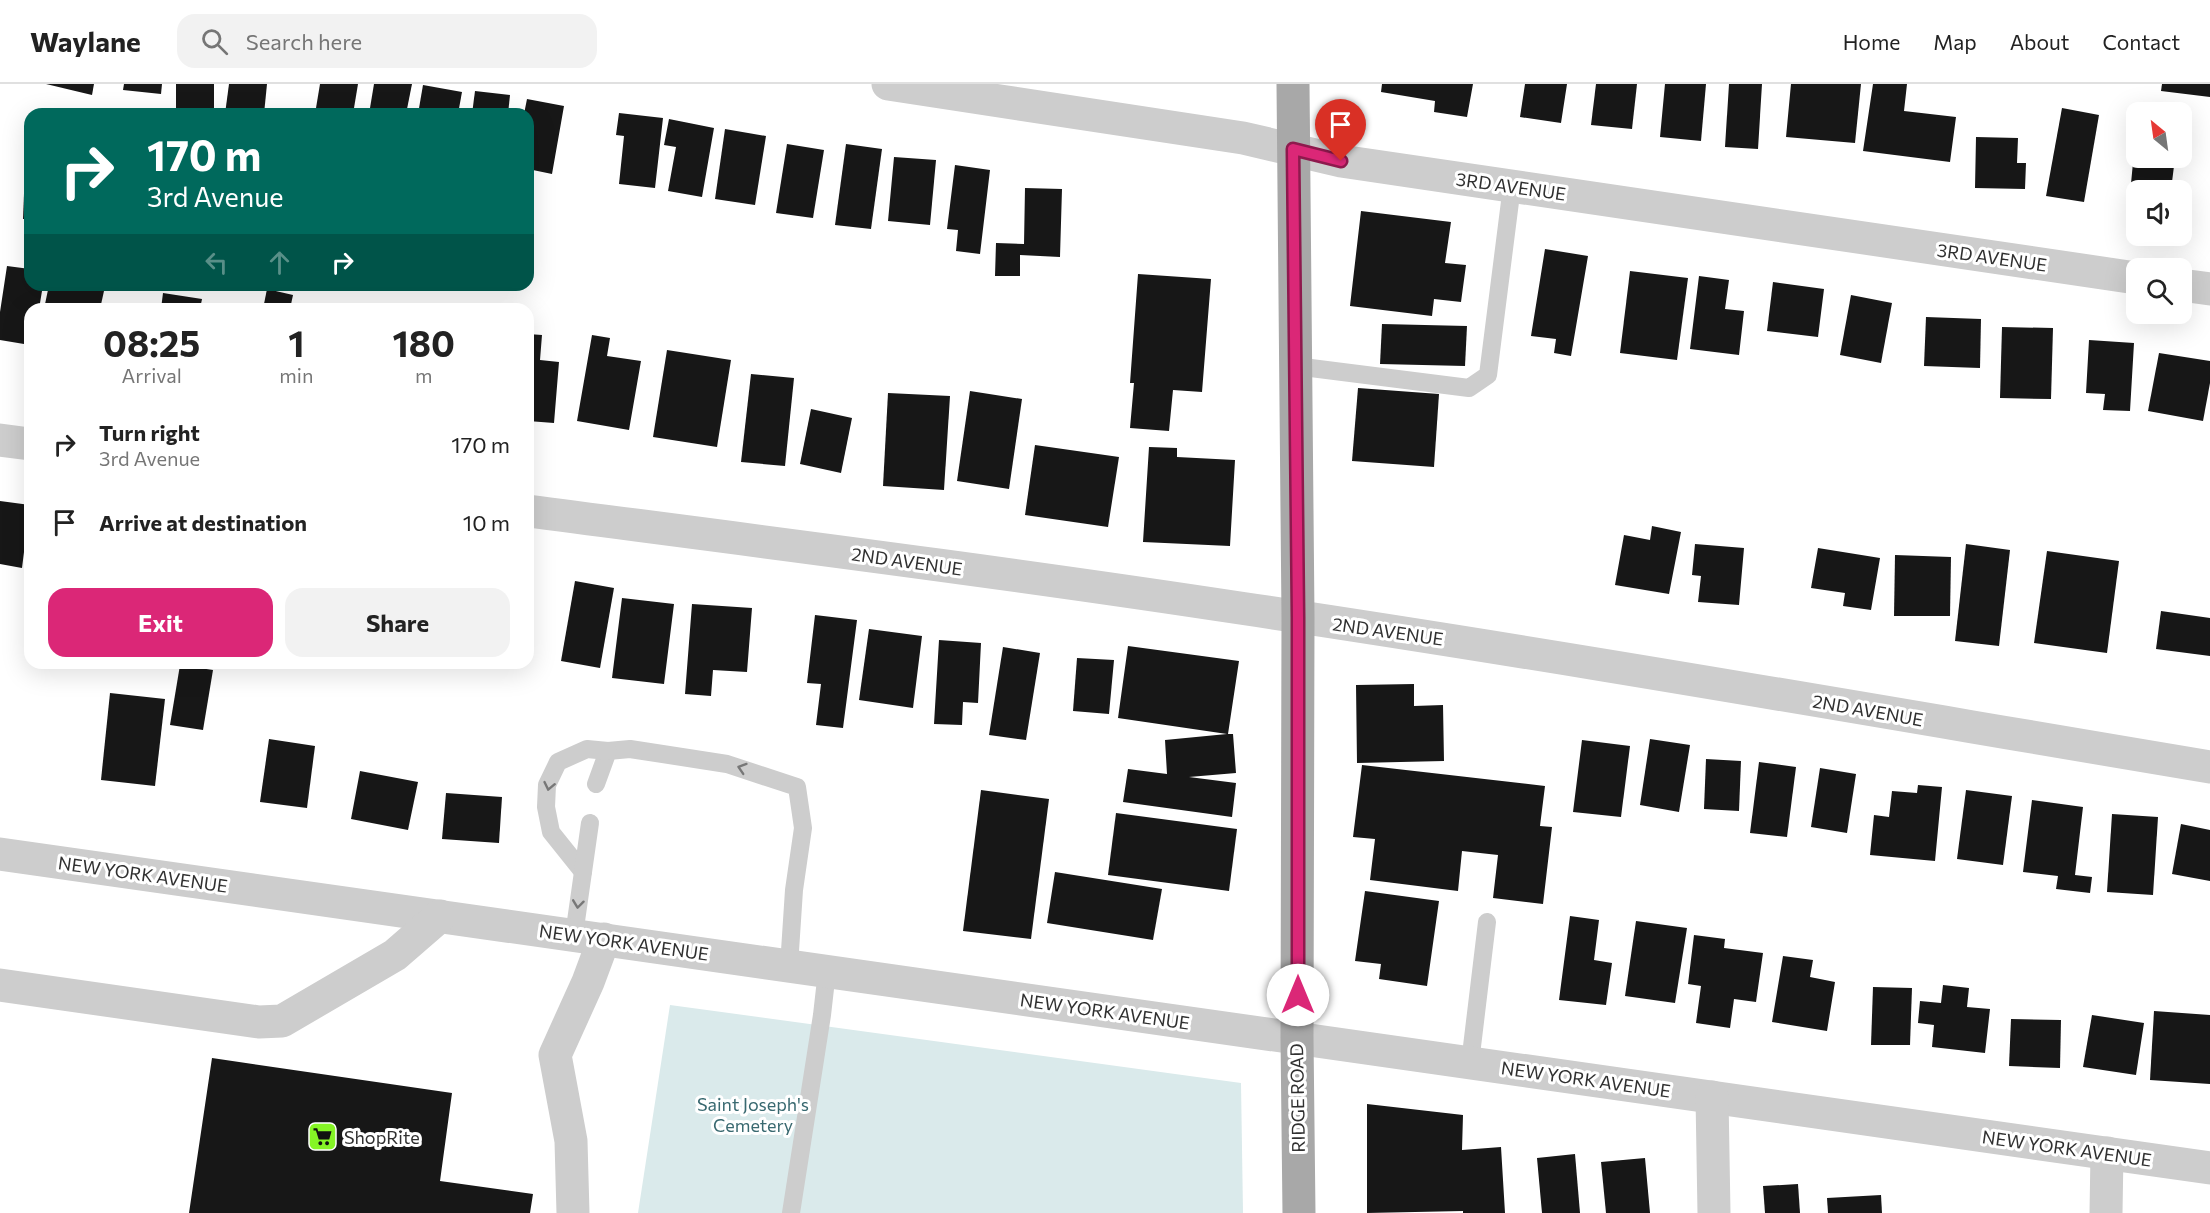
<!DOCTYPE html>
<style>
:root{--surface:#fff;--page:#f2f2f2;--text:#222;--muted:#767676;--line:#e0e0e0;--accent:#db2777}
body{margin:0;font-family:Commissioner,sans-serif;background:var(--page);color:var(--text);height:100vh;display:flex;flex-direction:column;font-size:22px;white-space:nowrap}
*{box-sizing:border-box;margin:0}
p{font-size:20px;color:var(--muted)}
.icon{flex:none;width:33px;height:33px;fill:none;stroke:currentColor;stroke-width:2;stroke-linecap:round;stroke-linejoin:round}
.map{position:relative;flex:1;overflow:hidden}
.side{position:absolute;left:24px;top:219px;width:510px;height:366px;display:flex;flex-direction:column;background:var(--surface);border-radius:18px;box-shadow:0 6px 24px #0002}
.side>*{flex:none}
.hud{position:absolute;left:24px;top:24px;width:510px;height:183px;border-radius:18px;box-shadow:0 6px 24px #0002;background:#00695c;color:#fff;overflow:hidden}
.needle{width:39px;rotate:331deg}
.buttons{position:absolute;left:2126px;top:18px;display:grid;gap:12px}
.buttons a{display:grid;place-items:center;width:66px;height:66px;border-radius:12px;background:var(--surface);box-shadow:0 6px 24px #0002;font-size:30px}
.pin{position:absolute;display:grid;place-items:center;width:51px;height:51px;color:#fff;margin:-62px -26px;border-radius:50% 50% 50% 0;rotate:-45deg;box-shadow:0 0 6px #0007}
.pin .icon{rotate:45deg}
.me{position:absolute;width:66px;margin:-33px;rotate:0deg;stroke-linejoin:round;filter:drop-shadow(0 0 4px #0008)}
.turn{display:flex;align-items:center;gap:21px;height:126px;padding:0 24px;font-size:27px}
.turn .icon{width:78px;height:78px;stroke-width:2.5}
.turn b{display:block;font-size:42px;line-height:51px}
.lanes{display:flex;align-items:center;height:57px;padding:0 24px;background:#0003;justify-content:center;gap:30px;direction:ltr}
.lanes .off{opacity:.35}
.eta{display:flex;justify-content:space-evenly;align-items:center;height:102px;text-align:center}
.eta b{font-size:36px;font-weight:700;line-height:42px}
.cta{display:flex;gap:12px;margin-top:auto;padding:12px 24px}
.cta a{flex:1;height:69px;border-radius:18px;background:var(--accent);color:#fff;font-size:24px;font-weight:700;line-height:69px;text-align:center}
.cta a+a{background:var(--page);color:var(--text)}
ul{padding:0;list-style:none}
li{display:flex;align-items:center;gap:18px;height:78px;padding:0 24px}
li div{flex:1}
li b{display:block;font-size:22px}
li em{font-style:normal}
header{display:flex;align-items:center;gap:36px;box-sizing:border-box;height:84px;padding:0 30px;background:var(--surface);border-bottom:2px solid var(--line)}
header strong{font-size:28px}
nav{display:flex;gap:33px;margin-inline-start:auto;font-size:21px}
.search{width:420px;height:54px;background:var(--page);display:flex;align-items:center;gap:15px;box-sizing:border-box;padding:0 21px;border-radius:18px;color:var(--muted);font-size:22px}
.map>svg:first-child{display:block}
</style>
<header>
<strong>Waylane</strong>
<div class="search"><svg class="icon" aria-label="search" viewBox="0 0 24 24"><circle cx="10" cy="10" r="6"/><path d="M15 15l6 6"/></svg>Search here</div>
<nav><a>Home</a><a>Map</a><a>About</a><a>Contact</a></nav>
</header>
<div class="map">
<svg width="2210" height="1129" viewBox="0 0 2210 1129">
<rect width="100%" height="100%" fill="#fff"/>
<polygon fill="#daeaeb" points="670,921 1241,999 1243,1129 638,1129"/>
<g fill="#171717">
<polygon points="46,0 94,0 92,11"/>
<polygon points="124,0 162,0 161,10 123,6"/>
<rect x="176" y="0" width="38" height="30"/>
<polygon points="229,0 267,0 264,30 225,30"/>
<polygon points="320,0 358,0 353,30 315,30"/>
<polygon points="374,0 412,0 406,30 369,30"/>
<polygon points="1382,0 1473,0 1467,33 1434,28 1435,17 1381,8"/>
<polygon points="1525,0 1567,0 1561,39 1520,33"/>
<polygon points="1596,0 1637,0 1632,45 1591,41"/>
<polygon points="1665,0 1706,0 1701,57 1660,53"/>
<polygon points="1729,0 1762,0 1758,65 1725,63"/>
<polygon points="1791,0 1861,0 1855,59 1786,53"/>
<polygon points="1873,0 1907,0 1904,27 1956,33 1950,78 1863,67"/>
<polygon points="2162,0 2210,0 2210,13 2161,7"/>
<polygon points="423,1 462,8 458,30 418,30"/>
<polygon points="475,7 510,11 508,30 472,30"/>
<polygon points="527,15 564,22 552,90 528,85 528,30 524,30"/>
<polygon points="2062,24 2099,31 2084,118 2046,112"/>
<polygon points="619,29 663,34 655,104 619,100 624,52 616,51"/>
<polygon points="669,35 714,44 702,113 668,107 676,63 664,61"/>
<polygon points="725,45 766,52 755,121 715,115"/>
<polygon points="1976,53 2018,54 2017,79 2026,79 2025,105 1975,104"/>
<polygon points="787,60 824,66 813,134 776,129"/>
<polygon points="846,60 882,65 871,145 835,141"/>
<polygon points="2134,68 2136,74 2175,74 2171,106 2136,106 2136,132 2128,131"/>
<polygon points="894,73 936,76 930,141 888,137"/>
<polygon points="955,81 990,86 980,170 956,167 958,146 947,145"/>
<polygon points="1025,104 1062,105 1060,173 1020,171 1020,192 995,192 996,159 1024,160"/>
<polygon points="24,110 30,110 30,135 23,135"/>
<polygon points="1361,127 1451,138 1445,179 1466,181 1461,218 1434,215 1432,232 1350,222"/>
<polygon points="1545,165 1588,172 1571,272 1554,269 1556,255 1531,252"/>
<polygon points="7,182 30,185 30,201 43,201 39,225 30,225 30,261 0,256 0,228"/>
<polygon points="1630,187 1688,194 1677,276 1620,269"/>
<polygon points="1138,190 1211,195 1202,308 1173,306 1169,347 1130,344 1134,299 1130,299"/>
<polygon points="1699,192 1729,196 1725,225 1744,227 1739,271 1690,265"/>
<polygon points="1773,198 1824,205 1818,253 1767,247"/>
<polygon points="49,201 72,201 104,207 100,225 44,225"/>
<polygon points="267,205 293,211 290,225 263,225"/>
<polygon points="163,209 202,215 200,225 161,225"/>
<polygon points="1851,211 1892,219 1881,279 1840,271"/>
<polygon points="1926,233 1981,235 1980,284 1924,282"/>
<polygon points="1382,240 1467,242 1465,282 1380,280"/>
<polygon points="2002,243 2053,244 2051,315 2000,314"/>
<polygon points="528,250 542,251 540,276 559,278 554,339 528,337"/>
<polygon points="592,251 610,254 607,272 641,277 629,346 577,337"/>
<polygon points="2089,256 2134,259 2130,327 2103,326 2105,310 2086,309"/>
<polygon points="667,266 731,276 717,363 653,353"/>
<polygon points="2159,269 2210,277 2210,299 2203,337 2148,327"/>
<polygon points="751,290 794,294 785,382 741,378"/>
<polygon points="1358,304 1439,310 1434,383 1352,377"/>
<polygon points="970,307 1022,315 1009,405 957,397"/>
<polygon points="888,309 950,312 944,406 883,402"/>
<polygon points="811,325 852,334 841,389 800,380"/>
<polygon points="1035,361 1119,373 1108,443 1025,431"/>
<polygon points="1149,363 1177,364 1177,373 1235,376 1230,462 1143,458"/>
<polygon points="0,417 30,421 22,484 0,480"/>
<polygon points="1652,442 1681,448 1669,510 1615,501 1624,451 1650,456"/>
<polygon points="1695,460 1744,464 1739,521 1698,518 1701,492 1692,491"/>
<polygon points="1966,460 2010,466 1999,562 1955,557"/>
<polygon points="1818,464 1880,474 1871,526 1843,522 1845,509 1811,504"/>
<polygon points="2047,467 2119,477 2107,569 2034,559"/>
<polygon points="1895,471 1951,473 1950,532 1894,532"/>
<polygon points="575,497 614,504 600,584 561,577"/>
<polygon points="622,514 674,520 664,600 612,594"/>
<polygon points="692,520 752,524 747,588 713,586 711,612 685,610"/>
<polygon points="2161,527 2210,534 2210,572 2156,565"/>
<polygon points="815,531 857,536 843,644 816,641 821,600 807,599"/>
<polygon points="869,545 922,552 913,624 859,616"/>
<polygon points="939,556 981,559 978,619 963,618 962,641 934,640"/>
<polygon points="1128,562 1239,577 1228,650 1233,650 1236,689 1189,693 1236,699 1232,733 1123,718 1128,685 1167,690 1165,656 1227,650 1118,634"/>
<polygon points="1003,563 1040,569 1026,656 989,651"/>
<polygon points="1077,574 1114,576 1109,630 1073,627"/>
<polygon points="180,581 213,586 203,646 170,641"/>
<polygon points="1414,600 1414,622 1443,621 1444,677 1357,679 1356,601"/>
<polygon points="110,609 165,615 155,702 101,696"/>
<polygon points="269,655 315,662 307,724 260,718"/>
<polygon points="1650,655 1690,661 1679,728 1640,721"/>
<polygon points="1582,656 1630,662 1621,733 1573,728"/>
<polygon points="1706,675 1741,677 1739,727 1704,725"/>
<polygon points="1759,678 1796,683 1787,753 1750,749"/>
<polygon points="1362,681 1545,702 1540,742 1552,743 1543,820 1493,814 1498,771 1462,767 1458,807 1370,796 1375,755 1353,753"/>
<polygon points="1820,684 1856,690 1847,749 1811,743"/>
<polygon points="360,687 418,698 408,746 351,735"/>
<polygon points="1918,701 1942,703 1935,777 1870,771 1874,731 1889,733 1892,707 1917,709"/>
<polygon points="981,706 1049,715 1031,855 963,847"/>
<polygon points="1966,706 2012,712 2003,781 1957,775"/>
<polygon points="446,709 502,713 499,759 442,755"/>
<polygon points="2032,716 2083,723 2075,791 2092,793 2090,809 2056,805 2058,792 2023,788"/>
<polygon points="1116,729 1237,745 1229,807 1108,791"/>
<polygon points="2112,730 2158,733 2153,811 2107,808"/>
<polygon points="2181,740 2210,746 2210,797 2172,790"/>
<polygon points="1055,788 1162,805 1153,856 1047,839"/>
<polygon points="1365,807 1439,817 1427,902 1379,895 1381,880 1355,877"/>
<polygon points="1570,832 1599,836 1594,876 1612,879 1606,921 1559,916"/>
<polygon points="1636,837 1687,844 1675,919 1625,912"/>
<polygon points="1694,851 1725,855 1724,864 1763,869 1756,918 1734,915 1730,944 1696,939 1701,902 1688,900"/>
<polygon points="1783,872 1813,876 1810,893 1835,898 1827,947 1772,938"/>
<polygon points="1943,901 1969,904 1967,923 1990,925 1985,969 1932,963 1934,941 1918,939 1920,917 1941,919"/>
<polygon points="1873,903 1912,904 1910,961 1871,961"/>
<polygon points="2154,927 2210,931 2210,1000 2150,996"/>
<polygon points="2092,931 2144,939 2136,991 2083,983"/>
<polygon points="2011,935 2061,936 2060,984 2009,982"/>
<polygon points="212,974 452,1009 440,1097 533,1110 530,1129 189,1129"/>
<polygon points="1367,1020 1463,1031 1462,1066 1501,1063 1505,1129 1463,1129 1463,1127 1367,1129"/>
<polygon points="1575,1070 1580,1129 1542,1129 1537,1074"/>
<polygon points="1645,1074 1650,1129 1606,1129 1601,1078"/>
<polygon points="1798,1100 1800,1129 1765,1129 1763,1102"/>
<polygon points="1881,1111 1882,1129 1828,1129 1827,1114"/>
</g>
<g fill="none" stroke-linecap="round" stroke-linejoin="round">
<g stroke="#cdcdcd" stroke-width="18">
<polyline points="1295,282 1469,304 1488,291 1512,102"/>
<polyline points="596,700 608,667 630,665 727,680 797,703 803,744 794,806 789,882"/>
<polyline points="583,788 551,748 546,723 547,701 558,678 587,665 608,667"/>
<polyline points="574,851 590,739"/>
<polyline points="1470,979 1487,838"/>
<polyline points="791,1129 822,931 827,887"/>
</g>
<g stroke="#cdcdcd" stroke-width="33">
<polyline points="888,0 1243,54 1341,77 2136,194"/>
<polyline points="2181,201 2210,205"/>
<polyline points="0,356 30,360"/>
<path d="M528,427C765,458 1003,488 1240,524C1564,572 1887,629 2210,683"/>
<polyline points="0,770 2210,1084"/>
<polyline points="0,901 259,938 282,937 395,871 440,832"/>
<polyline points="1712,1013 1714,1129"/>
<polyline points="573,1129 571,1057 555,971 588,898 604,855"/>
<polyline points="2106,1129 2107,1069"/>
</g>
<polyline stroke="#a8a8a8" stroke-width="33" points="1293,0 1298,533 1297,954 1299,1129"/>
</g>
<defs><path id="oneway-chevron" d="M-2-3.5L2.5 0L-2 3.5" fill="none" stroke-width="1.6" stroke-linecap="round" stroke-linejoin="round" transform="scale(1.5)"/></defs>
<g stroke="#777">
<use href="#oneway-chevron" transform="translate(742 684) rotate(-162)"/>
<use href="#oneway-chevron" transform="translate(549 702) rotate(102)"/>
<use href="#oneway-chevron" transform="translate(578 820) rotate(97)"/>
</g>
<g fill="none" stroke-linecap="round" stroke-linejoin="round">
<defs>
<polyline id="route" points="1298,911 1298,533 1293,65 1341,77"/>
</defs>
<use href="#route" stroke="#8e194d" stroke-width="15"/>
<use href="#route" stroke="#db2777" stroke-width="10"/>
</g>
<defs>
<symbol id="supermarket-square" viewBox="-11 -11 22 22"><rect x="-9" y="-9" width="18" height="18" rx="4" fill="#85f525" stroke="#fff"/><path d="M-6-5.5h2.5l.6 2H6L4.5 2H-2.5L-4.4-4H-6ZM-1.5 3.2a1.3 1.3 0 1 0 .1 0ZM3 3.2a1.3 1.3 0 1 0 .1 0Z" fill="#111"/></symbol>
</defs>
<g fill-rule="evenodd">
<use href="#supermarket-square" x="306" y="1036" width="33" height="33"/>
</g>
<g text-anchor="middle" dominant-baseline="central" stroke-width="6" stroke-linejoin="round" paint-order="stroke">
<g font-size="18" fill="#303030" stroke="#fff">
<text transform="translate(1511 102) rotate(8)">3RD AVENUE</text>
<text transform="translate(1992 173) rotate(8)">3RD AVENUE</text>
<text transform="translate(907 477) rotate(8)">2ND AVENUE</text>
<text transform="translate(1388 547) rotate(8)">2ND AVENUE</text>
<text transform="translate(1868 626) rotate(10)">2ND AVENUE</text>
<text transform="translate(143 790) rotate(8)">NEW YORK AVENUE</text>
<text transform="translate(624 858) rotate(8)">NEW YORK AVENUE</text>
<text transform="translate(1105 927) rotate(8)">NEW YORK AVENUE</text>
<text transform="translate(1586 995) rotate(8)">NEW YORK AVENUE</text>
<text transform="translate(1297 1014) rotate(-91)">RIDGE ROAD</text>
<text transform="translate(2067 1064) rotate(8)">NEW YORK AVENUE</text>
</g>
<g font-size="18" fill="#396970" stroke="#fff">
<text x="753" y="1020">Saint Joseph's<tspan x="753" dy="21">Cemetery</tspan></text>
</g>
<g font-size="18" fill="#303030" stroke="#fff" text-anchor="start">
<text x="344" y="1053">ShopRite</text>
</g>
</g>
</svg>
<div class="buttons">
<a><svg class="needle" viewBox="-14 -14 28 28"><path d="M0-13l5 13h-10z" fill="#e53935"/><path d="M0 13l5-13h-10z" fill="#767676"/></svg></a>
<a><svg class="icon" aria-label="sound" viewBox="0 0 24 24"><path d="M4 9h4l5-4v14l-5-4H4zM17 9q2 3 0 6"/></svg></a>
<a><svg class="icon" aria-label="search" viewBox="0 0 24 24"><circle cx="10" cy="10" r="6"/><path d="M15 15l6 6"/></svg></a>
</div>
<div class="pin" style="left:1341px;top:77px;background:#d93025"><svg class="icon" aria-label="arrive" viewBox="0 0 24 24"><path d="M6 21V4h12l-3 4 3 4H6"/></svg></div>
<svg class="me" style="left:1298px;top:911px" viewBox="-20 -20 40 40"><circle r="19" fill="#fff"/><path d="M0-13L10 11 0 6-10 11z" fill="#db2777"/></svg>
<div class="hud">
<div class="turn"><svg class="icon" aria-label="right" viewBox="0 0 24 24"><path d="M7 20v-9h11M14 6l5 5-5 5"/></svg><div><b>170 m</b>3rd Avenue</div></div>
<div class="lanes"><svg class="icon off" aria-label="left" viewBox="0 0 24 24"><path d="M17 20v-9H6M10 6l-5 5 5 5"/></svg><svg class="icon off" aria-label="ahead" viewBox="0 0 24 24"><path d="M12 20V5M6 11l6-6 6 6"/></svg><svg class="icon" aria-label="right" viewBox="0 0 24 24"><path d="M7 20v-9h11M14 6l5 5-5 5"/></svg></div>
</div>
<section class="side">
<div class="eta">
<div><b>08:25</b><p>Arrival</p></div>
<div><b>1</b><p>min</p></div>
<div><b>180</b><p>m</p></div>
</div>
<ul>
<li><svg class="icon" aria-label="right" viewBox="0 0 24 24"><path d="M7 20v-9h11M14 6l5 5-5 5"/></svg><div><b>Turn right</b><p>3rd Avenue</p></div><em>170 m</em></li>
<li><svg class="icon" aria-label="arrive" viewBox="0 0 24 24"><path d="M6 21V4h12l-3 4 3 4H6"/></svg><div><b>Arrive at destination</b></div><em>10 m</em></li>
</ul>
<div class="cta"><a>Exit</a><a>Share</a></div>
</section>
</div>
